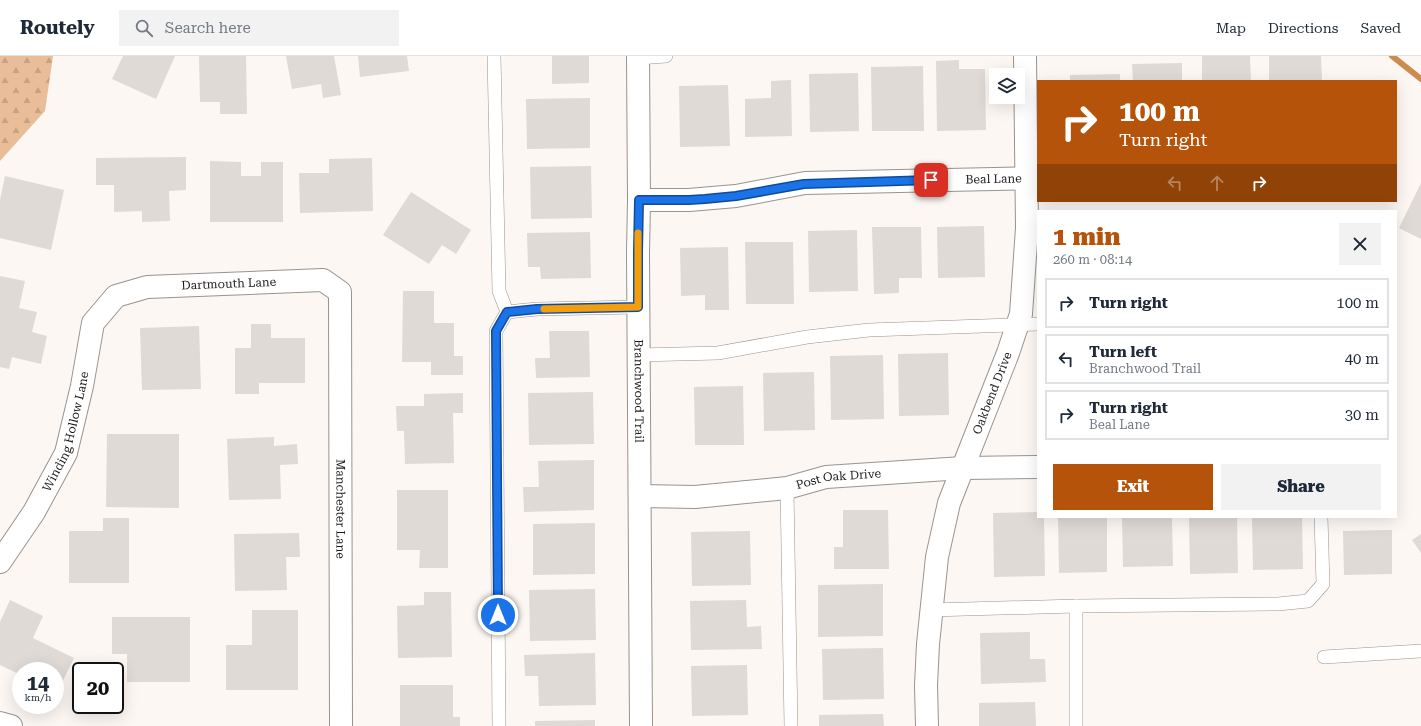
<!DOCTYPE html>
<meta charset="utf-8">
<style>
:root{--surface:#fff;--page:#f2f2f3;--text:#1f2937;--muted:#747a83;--line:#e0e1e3;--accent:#b45309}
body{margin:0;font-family:"Roboto Serif",serif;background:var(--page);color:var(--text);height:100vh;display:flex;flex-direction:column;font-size:15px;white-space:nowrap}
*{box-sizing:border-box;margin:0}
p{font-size:13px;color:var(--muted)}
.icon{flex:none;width:22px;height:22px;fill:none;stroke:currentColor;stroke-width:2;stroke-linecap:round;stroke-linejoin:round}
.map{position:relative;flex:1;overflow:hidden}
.panel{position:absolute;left:1037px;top:154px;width:360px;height:308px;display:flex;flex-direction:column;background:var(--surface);border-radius:0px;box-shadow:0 4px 16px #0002}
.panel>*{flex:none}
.top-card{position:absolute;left:1037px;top:24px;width:360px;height:122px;border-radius:0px;box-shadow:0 4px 16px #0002;background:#b45309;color:#fff;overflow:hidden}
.controls{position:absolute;left:989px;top:12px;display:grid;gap:8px}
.controls a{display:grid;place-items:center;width:36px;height:36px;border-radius:0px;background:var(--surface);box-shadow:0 4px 16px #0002;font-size:20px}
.speed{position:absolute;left:12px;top:606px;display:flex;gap:8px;font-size:20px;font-weight:700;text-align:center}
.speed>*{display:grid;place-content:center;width:52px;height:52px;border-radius:50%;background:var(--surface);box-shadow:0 4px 16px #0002;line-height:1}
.speed small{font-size:10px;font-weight:400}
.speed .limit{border:2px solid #111;border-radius:6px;background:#fff;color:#111}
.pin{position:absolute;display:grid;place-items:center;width:34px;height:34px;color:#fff;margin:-17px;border-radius:8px;box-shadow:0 2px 6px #0006}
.me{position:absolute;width:44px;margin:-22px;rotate:0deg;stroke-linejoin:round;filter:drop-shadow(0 0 3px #0008)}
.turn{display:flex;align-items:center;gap:14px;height:84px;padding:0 16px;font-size:18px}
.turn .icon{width:52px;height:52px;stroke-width:2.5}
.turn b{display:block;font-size:28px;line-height:34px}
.lanes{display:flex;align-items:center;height:38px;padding:0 16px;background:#0003;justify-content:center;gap:20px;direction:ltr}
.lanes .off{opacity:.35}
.round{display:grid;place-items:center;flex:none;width:42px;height:42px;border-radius:0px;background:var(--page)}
.overview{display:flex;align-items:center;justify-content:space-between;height:68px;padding:0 16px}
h1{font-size:24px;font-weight:800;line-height:30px;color:var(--accent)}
.primary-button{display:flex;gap:8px;margin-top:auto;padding:8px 16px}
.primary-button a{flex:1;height:46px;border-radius:0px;background:var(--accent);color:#fff;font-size:16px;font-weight:800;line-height:46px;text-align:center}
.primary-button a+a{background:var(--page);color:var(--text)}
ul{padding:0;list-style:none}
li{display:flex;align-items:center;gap:12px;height:50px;margin:0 8px 6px;padding:0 8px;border:2px solid var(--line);border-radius:0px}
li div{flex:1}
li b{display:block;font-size:15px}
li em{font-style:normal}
header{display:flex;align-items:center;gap:24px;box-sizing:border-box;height:56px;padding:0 20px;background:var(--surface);border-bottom:1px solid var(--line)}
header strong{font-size:19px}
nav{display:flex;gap:22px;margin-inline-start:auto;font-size:14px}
.search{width:280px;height:36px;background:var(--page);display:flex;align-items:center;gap:10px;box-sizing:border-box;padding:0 14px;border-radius:0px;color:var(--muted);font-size:15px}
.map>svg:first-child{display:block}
</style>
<header>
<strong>Routely</strong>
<div class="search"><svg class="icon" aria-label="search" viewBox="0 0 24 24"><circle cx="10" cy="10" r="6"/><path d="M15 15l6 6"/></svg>Search here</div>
<nav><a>Map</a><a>Directions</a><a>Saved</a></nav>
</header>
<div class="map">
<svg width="1421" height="670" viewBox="0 0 1421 670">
<defs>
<pattern id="forest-firs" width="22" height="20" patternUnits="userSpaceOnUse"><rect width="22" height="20" fill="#e9bd98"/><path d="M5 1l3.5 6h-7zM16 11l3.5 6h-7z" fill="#c7a282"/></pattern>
</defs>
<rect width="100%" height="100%" fill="#fcf7f3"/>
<polygon fill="url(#forest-firs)" points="0,0 53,0 45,55 0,105"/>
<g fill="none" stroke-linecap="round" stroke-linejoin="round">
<polyline stroke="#ce8b4e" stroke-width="6" points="1392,0 1421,23"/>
</g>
<g fill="#dfdad6">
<polygon points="123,0 175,0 156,43 112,23"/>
<polygon points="199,0 246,0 247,58 220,58 220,46 200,46"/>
<polygon points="286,0 334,0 341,39 323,42 321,28 292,33"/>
<polygon points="358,0 407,0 409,15 360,21"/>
<polygon points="552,0 589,0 589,27 552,28"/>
<polygon points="1202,0 1250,0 1251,25 1202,25"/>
<polygon points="1269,0 1321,0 1322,25 1269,25"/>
<polygon points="959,4 959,13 985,13 986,74 937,75 936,5"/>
<polygon points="1182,7 1182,25 1133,25 1132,8"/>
<polygon points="923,10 924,75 872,75 871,11"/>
<polygon points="858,17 859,75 810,76 809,18"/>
<polygon points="1120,18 1120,25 1070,25 1070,19"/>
<polygon points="791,24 792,80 745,81 745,43 771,42 771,25"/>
<polygon points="728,29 730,90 680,91 679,30"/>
<polygon points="590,42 590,92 527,93 526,43"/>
<polygon points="186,101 186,134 169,135 170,165 142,166 142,155 114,156 114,129 96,129 96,102"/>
<polygon points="372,102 373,155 300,157 299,117 329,117 329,103"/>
<polygon points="210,105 241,106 241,120 261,120 261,106 283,106 283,166 210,166"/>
<polygon points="591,110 592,162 531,163 530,111"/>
<polygon points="5,120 64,134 51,194 0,182 0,144"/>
<polygon points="1421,127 1421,183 1399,172"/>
<polygon points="411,136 471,174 456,198 442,189 429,208 383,179"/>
<polygon points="984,170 985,221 938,222 937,171"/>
<polygon points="872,171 921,171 922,222 899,222 899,237 874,238"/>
<polygon points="857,174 858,235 809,236 808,175"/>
<polygon points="590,176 591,222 541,223 540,211 528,211 527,177"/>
<polygon points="745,186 793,186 794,248 746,248"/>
<polygon points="728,191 729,254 705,254 705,239 681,240 680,192"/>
<polygon points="0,220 25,225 19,252 37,256 32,276 47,280 41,308 12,301 9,313 0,311"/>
<polygon points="403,235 434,235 434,267 454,267 454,300 463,300 463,319 431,319 431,306 402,306"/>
<polygon points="251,268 271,268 271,282 305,282 305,327 259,327 259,338 235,338 235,292 251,292"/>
<polygon points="199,270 201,333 142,334 140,272"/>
<polygon points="549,275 589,275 590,321 536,322 535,302 550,302"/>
<polygon points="948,297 949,359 899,360 898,298"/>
<polygon points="883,299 884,363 831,364 830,300"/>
<polygon points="814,316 815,374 764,375 763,317"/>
<polygon points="743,330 744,389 695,389 694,331"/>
<polygon points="593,336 594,388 529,389 528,337"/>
<polygon points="463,337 463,357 453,357 454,407 405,408 404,375 397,375 396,350 424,350 424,338"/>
<polygon points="107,378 179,378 179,452 106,451"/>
<polygon points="274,381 274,390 297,388 298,408 280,409 281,443 229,444 227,383"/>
<polygon points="594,404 594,454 524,456 523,431 539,431 538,405"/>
<polygon points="397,434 448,434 448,512 419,512 420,494 397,494"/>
<polygon points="843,454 888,454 889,513 834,513 834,491 843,491"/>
<polygon points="1038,456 1038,461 1044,461 1045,520 994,521 993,457"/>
<polygon points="1058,461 1107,461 1107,516 1059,517"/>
<polygon points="1122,461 1172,461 1173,510 1123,511"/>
<polygon points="1189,461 1237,461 1238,517 1190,518"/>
<polygon points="1252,461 1302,461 1303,513 1253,514"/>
<polygon points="103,462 129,462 129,527 69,527 69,475 103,475"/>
<polygon points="595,467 595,518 533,519 533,468"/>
<polygon points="1392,474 1392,518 1344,519 1343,475"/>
<polygon points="750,475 751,529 692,530 691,476"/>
<polygon points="299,477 300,501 286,501 287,534 235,535 234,478"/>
<polygon points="1421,478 1421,497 1412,484"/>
<polygon points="883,528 883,580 818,581 818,529"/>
<polygon points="595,533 596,584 530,585 529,534"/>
<polygon points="424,536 451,536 452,601 398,602 397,550 424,549"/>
<polygon points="10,544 43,560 33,582 74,602 57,637 55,635 55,615 21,615 21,619 0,609 0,566"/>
<polygon points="746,544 747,571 761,570 762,593 691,594 690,545"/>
<polygon points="252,554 298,554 298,634 226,634 226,589 252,589"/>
<polygon points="112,561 190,561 190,626 127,626 127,598 112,598"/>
<polygon points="1030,576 1030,603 1045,603 1046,626 981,628 980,577"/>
<polygon points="883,592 884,643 823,644 822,593"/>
<polygon points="595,597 596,649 539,650 538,620 525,620 524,599"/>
<polygon points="747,609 748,659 692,660 691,610"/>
<polygon points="400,629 453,629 453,661 460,661 460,670 400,670"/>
<polygon points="1035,646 1036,670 979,670 979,647"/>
<polygon points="883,658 884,670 819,670 819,659"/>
<polygon points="595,664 595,670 535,670 535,665"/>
</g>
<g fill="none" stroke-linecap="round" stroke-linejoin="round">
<defs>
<g id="service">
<polyline points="494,0 499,235 507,256"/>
<polyline points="638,2 666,0"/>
<polyline points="639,299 718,297 807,281 869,274 1038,268"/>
<polyline points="787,432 791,670"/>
<polyline points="931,554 1076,550 1278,548 1308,545 1323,528 1321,461"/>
<polyline points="1324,601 1421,595"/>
<polyline points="499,670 496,275 507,256 537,253 638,251"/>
<polyline points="1076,670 1076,550"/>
</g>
<g id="minor">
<path id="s1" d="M638,0L639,144L638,197L641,670"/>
<path id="s2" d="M639,144H689L736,140L805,127L1038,122"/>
<path id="s3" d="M640,440L695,441L787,432L826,421L963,412L1038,411"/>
<path id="s4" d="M0,506L34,456L66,397L82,330L93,267L116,240L147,231L323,224L340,236L341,670"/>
<polyline points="0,667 11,670"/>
<path id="s5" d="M927,670L926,629L928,588L937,501L949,447L1008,297L1021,258L1027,172L1025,0"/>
</g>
</defs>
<use href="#service" stroke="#98938f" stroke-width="14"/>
<use href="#minor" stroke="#98938f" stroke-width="24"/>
<use href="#service" stroke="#fff" stroke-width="13"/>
<use href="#minor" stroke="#fff" stroke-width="22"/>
</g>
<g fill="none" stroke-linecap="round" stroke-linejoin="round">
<defs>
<polyline id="route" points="498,559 496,275 507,256 537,253 638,251 638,196 639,144 689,144 705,143 736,140 804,128 931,124"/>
</defs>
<use href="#route" stroke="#114b97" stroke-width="10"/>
<use href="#route" stroke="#1a73e8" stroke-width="7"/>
<polyline stroke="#f59e0b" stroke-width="7" points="544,253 638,251 638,177"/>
</g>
<g text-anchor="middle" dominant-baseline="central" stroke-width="4" stroke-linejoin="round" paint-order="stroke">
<g font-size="12" fill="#1c1a19" stroke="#fff">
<text stroke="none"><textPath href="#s2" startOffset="356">Beal Lane</textPath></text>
<text stroke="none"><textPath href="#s4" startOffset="410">Dartmouth Lane</textPath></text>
<text stroke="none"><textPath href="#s1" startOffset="335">Branchwood Trail</textPath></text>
<text stroke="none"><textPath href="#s5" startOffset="343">Oakbend Drive</textPath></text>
<text stroke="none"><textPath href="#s4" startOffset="148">Winding Hollow Lane</textPath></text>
<text stroke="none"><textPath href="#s3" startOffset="200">Post Oak Drive</textPath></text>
<text stroke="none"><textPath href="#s4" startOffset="742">Manchester Lane</textPath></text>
</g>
</g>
</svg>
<div class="controls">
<a><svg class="icon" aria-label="layers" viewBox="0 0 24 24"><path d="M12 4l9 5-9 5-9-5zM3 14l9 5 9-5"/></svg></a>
</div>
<div class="speed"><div>14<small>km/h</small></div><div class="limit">20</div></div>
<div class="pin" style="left:931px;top:124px;background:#d93025"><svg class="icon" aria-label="arrive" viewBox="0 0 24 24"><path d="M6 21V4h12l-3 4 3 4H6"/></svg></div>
<svg class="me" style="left:498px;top:559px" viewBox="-20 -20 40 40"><circle r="17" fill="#1a73e8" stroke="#fff" stroke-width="3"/><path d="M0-11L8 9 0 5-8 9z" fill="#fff"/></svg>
<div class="top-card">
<div class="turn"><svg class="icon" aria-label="right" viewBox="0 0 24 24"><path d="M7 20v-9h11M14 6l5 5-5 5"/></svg><div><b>100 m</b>Turn right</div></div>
<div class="lanes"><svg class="icon off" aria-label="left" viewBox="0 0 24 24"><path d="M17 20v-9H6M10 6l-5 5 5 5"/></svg><svg class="icon off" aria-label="ahead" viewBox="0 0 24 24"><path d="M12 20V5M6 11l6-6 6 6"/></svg><svg class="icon" aria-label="right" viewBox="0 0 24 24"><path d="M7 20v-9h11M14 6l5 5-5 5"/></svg></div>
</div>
<section class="panel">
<div class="overview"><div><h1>1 min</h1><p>260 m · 08:14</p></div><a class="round"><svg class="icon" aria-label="close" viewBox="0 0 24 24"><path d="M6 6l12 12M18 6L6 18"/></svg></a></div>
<ul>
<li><svg class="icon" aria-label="right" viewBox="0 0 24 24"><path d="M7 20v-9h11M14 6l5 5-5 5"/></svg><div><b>Turn right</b></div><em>100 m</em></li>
<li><svg class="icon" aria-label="left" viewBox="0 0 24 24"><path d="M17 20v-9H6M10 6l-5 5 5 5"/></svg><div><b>Turn left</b><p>Branchwood Trail</p></div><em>40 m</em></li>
<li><svg class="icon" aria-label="right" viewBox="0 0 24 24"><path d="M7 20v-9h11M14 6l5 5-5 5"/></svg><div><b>Turn right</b><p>Beal Lane</p></div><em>30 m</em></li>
</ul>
<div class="primary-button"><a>Exit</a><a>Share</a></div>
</section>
</div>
